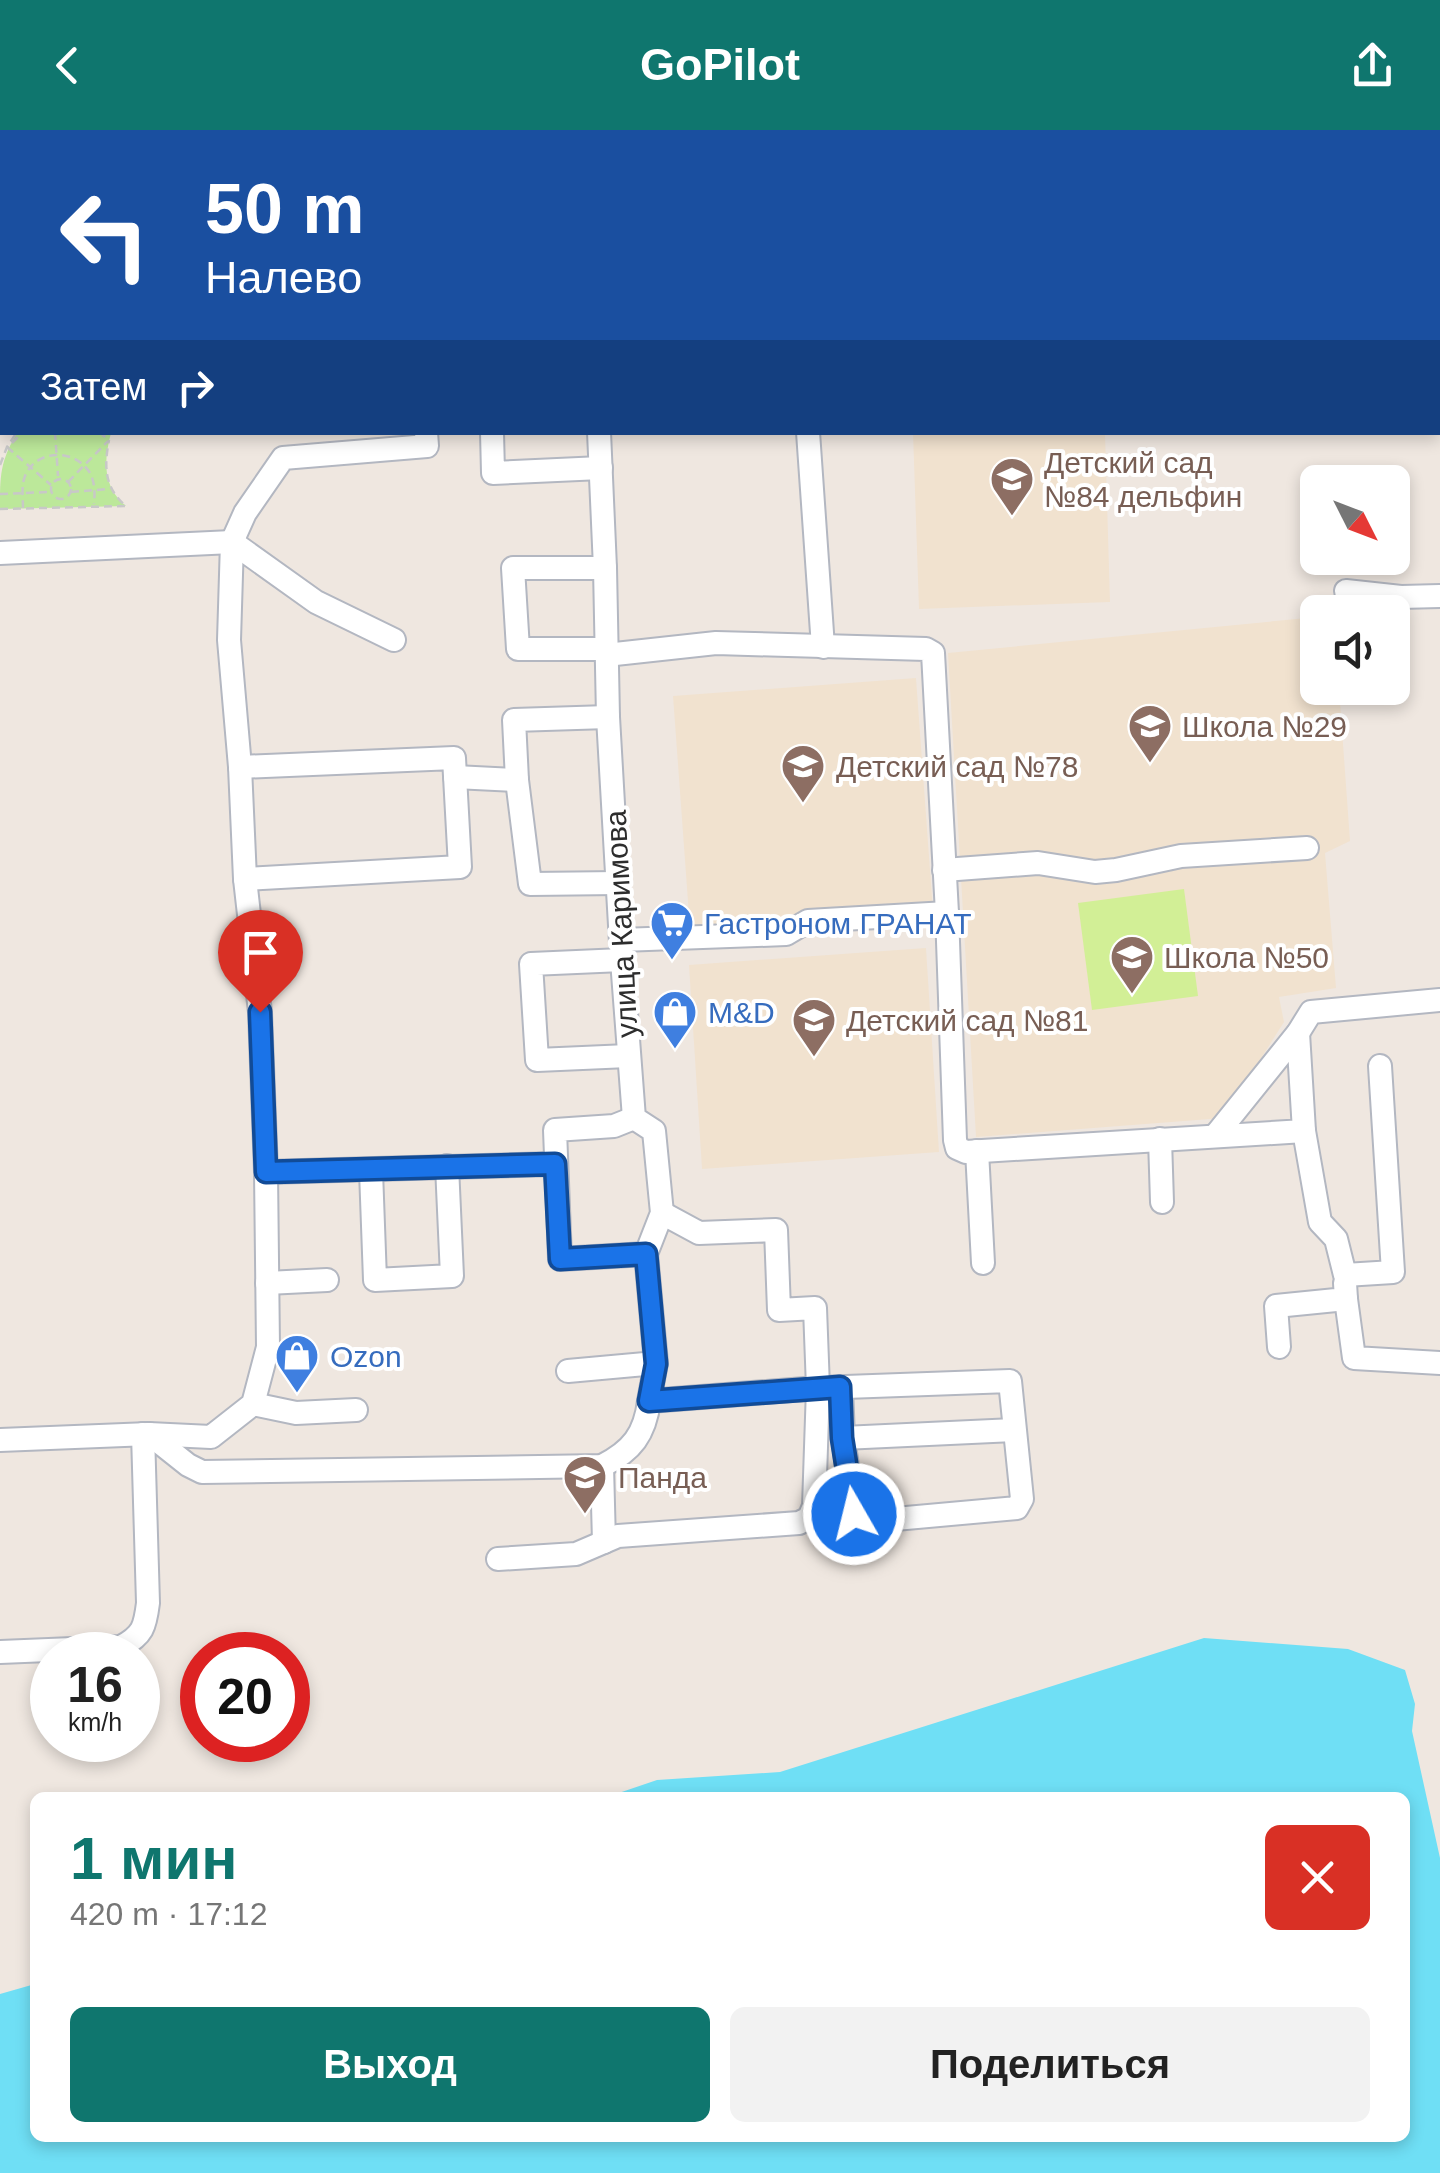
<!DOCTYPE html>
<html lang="ru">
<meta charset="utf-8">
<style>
:root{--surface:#fff;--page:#f2f2f2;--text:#222;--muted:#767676;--accent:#0f766e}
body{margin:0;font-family:Helvetica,sans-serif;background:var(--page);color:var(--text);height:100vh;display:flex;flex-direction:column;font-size:38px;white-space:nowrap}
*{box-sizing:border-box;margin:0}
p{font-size:32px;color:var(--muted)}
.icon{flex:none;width:55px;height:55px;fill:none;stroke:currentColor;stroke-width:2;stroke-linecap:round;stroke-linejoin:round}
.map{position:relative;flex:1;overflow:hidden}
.panel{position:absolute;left:30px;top:1662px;width:1380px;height:350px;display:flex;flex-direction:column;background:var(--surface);border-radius:15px;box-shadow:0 5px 15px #0003}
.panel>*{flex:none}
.hud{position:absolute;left:0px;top:0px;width:1440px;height:305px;box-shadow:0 5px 15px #0003;background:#1a4fa0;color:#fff;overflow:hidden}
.needle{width:65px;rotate:132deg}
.fabs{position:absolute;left:1300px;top:335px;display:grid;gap:20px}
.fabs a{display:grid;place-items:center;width:110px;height:110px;border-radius:15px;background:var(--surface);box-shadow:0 5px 15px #0003;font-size:50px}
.speed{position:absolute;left:30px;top:1502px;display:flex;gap:20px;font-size:50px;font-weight:700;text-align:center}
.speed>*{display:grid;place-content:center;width:130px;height:130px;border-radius:50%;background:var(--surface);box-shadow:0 5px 15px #0003;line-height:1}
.speed small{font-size:25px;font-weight:400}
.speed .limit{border:15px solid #d22;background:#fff;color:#111}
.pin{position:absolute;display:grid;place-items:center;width:85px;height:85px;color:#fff;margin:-102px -42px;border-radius:50% 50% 50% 0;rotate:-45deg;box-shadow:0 0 10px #0007}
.pin .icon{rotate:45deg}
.me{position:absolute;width:110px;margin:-55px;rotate:352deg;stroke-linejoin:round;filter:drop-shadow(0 0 8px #0008)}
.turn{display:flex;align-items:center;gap:35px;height:210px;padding:0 40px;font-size:45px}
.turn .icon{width:130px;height:130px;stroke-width:2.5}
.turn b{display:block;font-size:70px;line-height:85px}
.then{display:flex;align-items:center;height:95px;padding:0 40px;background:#0003;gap:20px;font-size:38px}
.round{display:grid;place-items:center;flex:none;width:105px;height:105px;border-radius:15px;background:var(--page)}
.headline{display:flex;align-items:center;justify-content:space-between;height:170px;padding:0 40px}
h1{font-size:60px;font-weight:600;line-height:75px;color:var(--accent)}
.primary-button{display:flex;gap:20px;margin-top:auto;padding:20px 40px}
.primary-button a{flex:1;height:115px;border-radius:15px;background:var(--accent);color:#fff;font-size:40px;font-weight:600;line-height:115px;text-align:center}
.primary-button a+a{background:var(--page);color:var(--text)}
header{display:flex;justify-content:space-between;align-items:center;height:130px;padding:0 40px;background:var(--accent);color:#fff;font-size:45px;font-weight:600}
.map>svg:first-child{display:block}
</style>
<header><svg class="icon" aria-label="back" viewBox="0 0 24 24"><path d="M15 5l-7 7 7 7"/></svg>GoPilot<svg class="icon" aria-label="share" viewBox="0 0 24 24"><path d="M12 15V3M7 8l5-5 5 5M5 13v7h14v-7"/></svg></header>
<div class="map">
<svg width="1440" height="2043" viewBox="0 0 1440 2043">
<rect width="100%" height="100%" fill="#efe7e0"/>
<g fill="#f1e2cf">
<polygon points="913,303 1105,303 1110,472 919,479"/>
<polygon points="1317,487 1318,558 1339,558 1350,711 1325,723 1336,858 1279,867 1284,892 1223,988 976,1007 948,523"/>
<polygon points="916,548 933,781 690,799 673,566"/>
<polygon points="926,818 939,1022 702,1039 689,835"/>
</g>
<g fill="#bce89a">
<polygon points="297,0 935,0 939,2 297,2"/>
<polygon points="1056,0 1440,0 1440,48 1438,48 1438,2 1050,2"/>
<path d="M17,303H111C104,330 102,356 126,376L0,379C0,345 0,332 17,303Z"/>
</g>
<polygon fill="#d2ef96" points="1184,759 1198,866 1092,880 1078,773"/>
<polygon fill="#6fdff5" points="1204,1508 1348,1519 1405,1540 1415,1574 1412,1601 1440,1728 1440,2043 0,2043 0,1864 35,1854 35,2008 1405,2008 1405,1668 607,1667 657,1650 780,1642"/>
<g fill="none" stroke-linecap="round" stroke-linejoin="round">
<defs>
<g id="minor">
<polyline points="263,2 264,0"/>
<polyline points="0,96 2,96"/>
<polyline points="492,302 493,343 601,338"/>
<polyline points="599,302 605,438 608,587 622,830 634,988 654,1001 662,1083 646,1124 656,1233 649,1271"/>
<polyline points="808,302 823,517"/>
<polyline points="0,423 232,412 316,472 394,510"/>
<polyline points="605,438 513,438 518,519 606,519"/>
<polyline points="1346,461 1401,467 1440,466"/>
<polyline points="606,525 716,513 926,519 933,523 947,783 955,1010 957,1018 966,1022 1304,1001 1298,903"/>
<polyline points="608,587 514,590 517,650 530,754 619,753"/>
<polyline points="240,637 454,628 460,737 245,749"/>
<polyline points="455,647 517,650"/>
<polyline points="944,740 1038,733 1095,742 1116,740 1181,726 1307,718"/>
<polyline points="621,810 786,804 808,791 947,783"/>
<polyline points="622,830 531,834 537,930 628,926"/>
<polyline points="634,988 614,996 555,1000 560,1129 646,1124"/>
<polyline points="1304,1001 1320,1092 1336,1109 1345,1145 1393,1142 1380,936"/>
<polyline points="1215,1006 1298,903 1311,882 1440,870"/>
<polyline points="1160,1009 1162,1072"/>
<polyline points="977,1021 983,1133"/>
<polyline points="371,1041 375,1150 452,1146 447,1036"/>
<polyline points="266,1042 555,1034"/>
<polyline points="267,1153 327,1150"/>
<polyline points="1346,1169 1354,1228 1440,1233"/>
<polyline points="1279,1217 1276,1176 1346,1169 1345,1153"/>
<polyline points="568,1241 656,1233"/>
<polyline points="841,1257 843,1308 1014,1300"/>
<polyline points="253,1274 296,1283 356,1280"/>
<polyline points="149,1304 211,1307 253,1274 268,1217 266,1042 260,882 245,749 240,637 229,510 232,412 245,383 283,328 427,316 426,302"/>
<path d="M0,1310L149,1304L188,1335L202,1342L602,1336C632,1321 645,1304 649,1271L818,1258L1010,1251L1022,1369L1017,1378L862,1392L854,1384L843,1308"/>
<polyline points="602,1336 604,1412"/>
<polyline points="498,1429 576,1424 618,1406 799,1393 809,1388 814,1376 818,1258 815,1178 779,1180 776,1100 699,1103 662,1083"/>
<path d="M0,1522L121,1517C143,1505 145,1497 148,1473L143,1304"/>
</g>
<g id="major">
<polyline points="1438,96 1440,96"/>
<polyline points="0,143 2,146"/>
<polyline points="0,252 2,250"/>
</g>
</defs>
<use href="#minor" stroke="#b3b7c1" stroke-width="26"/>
<use href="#major" stroke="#c8c8c8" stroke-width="31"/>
<g stroke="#c8c8c8" stroke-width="2.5" stroke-dasharray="8 5" stroke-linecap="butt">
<polyline points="582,0 586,2"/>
<polyline points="788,0 790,2"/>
<polyline points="884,0 891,2"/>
<polyline points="1122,0 1124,2"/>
<polyline points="1430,0 1432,2"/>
<polyline points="681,2 681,0"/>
<polyline points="803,2 804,0"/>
<polyline points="1082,2 1087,0"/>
<polyline points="1438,9 1440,13"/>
<polyline points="1438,32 1440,31"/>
<polyline points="55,302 58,346"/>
<polyline points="99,302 108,309"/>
<polyline points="12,313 23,302"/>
<polyline points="7,317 51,355"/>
<polyline points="0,335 7,317 17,302"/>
<circle cx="61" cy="359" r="10"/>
<polyline points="68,352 108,311"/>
<polyline points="71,362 108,359"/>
<polyline points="0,364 49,362"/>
<path d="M23,378C23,368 21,356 25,346C36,319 75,318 90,343C95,353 95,363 94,374"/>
<path d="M0,379L126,376C104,358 104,336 109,310"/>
</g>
<use href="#minor" stroke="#fff" stroke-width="22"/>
<use href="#major" stroke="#f8c35c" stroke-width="28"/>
</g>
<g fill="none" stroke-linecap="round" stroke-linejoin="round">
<defs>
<polyline id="route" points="260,882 266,1042 555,1034 560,1129 646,1124 656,1234 649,1271 840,1257 842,1308 854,1384"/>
</defs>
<use href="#route" stroke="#114b97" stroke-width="25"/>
<use href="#route" stroke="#1a73e8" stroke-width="18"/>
</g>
<defs>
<symbol id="school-pin" viewBox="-11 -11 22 30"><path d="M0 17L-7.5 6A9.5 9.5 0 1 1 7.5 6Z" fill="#8d6e63" stroke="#fff"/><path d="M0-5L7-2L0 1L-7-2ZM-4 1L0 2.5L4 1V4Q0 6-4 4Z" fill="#fff"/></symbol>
<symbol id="supermarket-pin" viewBox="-11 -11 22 30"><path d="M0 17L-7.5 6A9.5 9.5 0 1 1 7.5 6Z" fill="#3f7fe0" stroke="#fff"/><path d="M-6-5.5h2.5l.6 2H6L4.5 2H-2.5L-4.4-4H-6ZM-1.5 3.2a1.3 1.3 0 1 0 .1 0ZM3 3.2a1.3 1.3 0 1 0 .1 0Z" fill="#fff"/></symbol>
<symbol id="shop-pin" viewBox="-11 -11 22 30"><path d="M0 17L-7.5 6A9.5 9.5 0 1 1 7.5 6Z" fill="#3f7fe0" stroke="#fff"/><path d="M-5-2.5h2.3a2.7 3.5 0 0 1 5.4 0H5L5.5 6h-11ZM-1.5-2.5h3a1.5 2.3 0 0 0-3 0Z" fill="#fff"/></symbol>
</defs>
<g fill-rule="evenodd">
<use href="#school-pin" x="987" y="324" width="50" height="68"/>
<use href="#school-pin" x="1125" y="571" width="50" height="68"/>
<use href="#school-pin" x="778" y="611" width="50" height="68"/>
<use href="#supermarket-pin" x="647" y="768" width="50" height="68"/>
<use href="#school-pin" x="1107" y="802" width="50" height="68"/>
<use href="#shop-pin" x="650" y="857" width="50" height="68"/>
<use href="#school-pin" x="789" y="865" width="50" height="68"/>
<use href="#shop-pin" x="272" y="1201" width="50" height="68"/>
<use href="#school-pin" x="560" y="1322" width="50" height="68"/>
</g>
<g text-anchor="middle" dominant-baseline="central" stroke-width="8" stroke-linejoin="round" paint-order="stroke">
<g font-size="30" fill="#785e54" stroke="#fff" text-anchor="start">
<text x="1044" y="332">Детский сад<tspan x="1044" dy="34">№84 дельфин</tspan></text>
<text x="1182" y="596">Школа №29</text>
<text x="836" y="636">Детский сад №78</text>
<text x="1164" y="827">Школа №50</text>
<text x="846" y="890">Детский сад №81</text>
<text x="618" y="1347">Панда</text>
</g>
<g font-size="30" fill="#366cbe" stroke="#fff" text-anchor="start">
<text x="704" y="793">Гастроном ГРАНАТ</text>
<text x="708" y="882">M&amp;D</text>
<text x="330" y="1226">Ozon</text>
</g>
<g font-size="30" fill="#2d2d2d" stroke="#fff">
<text transform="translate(621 794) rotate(-93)">улица Каримова</text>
</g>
</g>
</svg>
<div class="fabs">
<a><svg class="needle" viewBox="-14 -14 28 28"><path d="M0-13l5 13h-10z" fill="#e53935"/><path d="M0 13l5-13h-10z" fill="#767676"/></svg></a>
<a><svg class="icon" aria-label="sound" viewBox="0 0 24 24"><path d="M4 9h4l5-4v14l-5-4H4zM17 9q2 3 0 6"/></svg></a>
</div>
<div class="speed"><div>16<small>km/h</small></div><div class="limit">20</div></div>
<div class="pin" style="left:260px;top:882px;background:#d93025"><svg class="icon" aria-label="arrive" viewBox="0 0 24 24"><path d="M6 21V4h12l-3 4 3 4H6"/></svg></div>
<svg class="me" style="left:854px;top:1384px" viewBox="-20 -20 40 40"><circle r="17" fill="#1a73e8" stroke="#fff" stroke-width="3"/><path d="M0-11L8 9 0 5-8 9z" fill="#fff"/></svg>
<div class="hud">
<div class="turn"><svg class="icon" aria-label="left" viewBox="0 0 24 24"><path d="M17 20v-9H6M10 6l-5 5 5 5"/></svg><div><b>50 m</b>Налево</div></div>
<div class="then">Затем<svg class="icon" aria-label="right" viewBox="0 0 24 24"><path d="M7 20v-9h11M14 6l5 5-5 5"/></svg></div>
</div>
<section class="panel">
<div class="headline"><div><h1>1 мин</h1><p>420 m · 17:12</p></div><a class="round" style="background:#d93025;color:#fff"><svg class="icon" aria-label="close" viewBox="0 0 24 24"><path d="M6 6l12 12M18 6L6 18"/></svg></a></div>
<div class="primary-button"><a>Выход</a><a>Поделиться</a></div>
</section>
</div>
